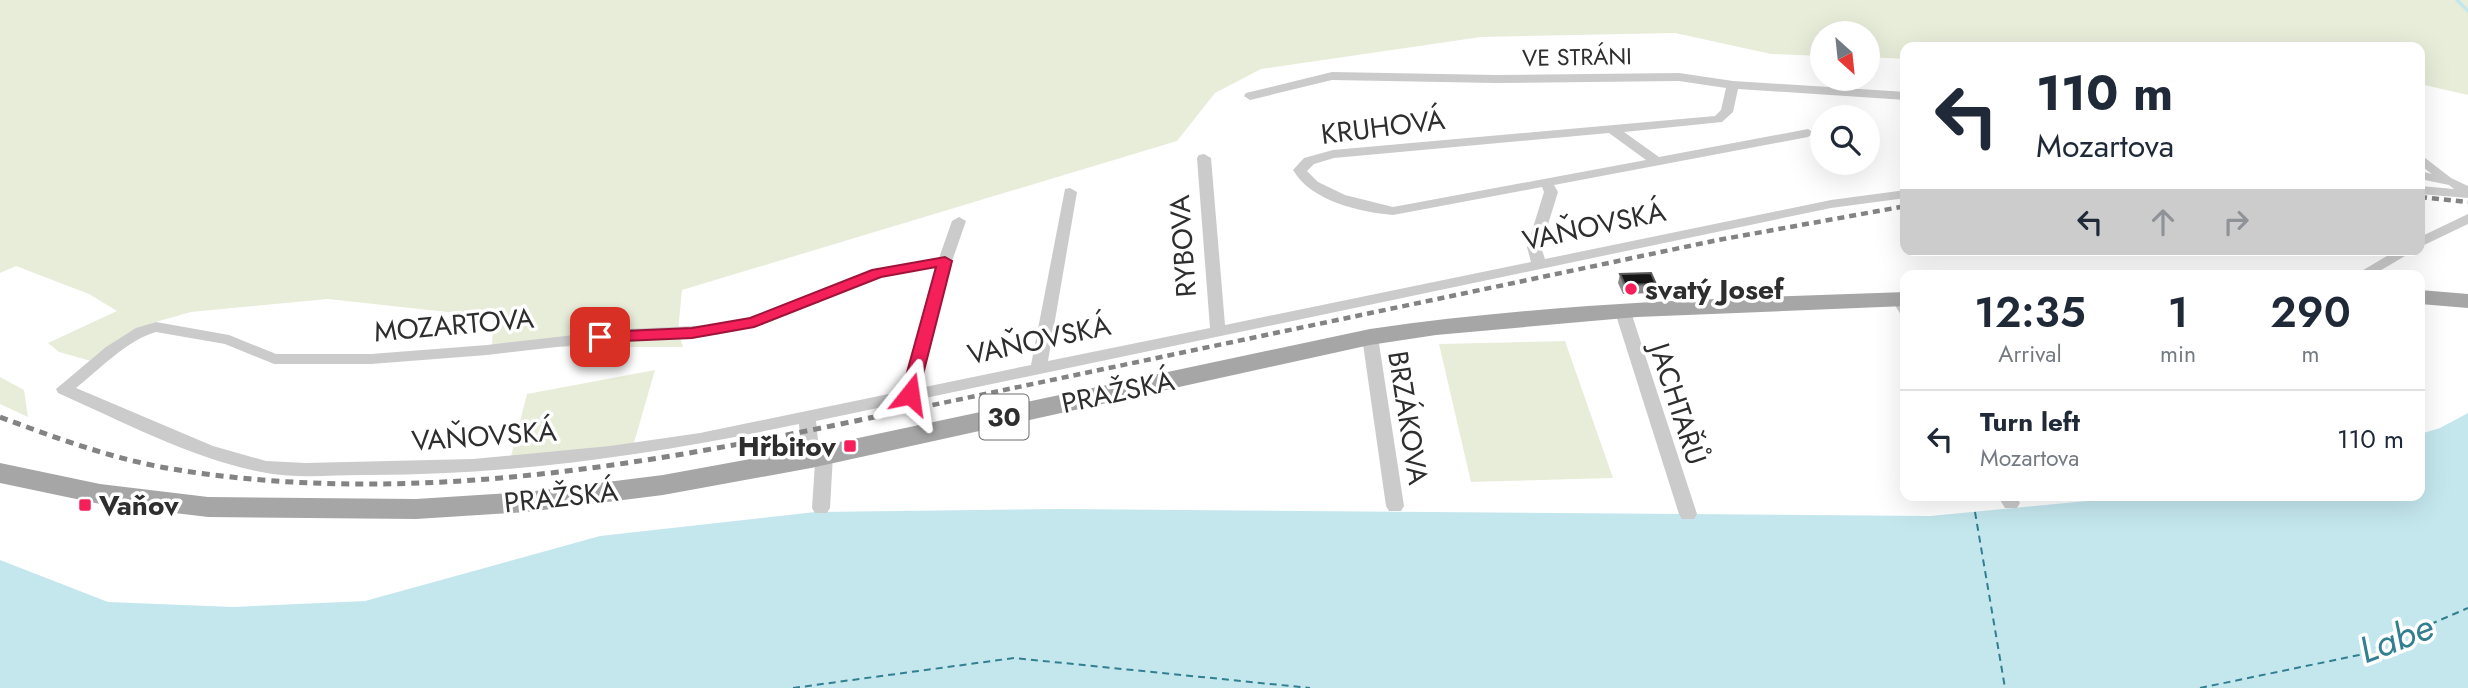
<!DOCTYPE html>
<meta charset="utf-8">
<style>
:root{--surface:#fff;--page:#f6f6f7;--text:#1f2937;--muted:#747a83;--line:#e0e1e3}
body{margin:0;font-family:Jost,sans-serif;background:var(--page);color:var(--text);height:100vh;display:flex;flex-direction:column;font-size:26px;white-space:nowrap}
*{box-sizing:border-box;margin:0}
p{font-size:23px;color:var(--muted)}
.icon{flex:none;width:38px;height:38px;fill:none;stroke:currentColor;stroke-width:2;stroke-linecap:round;stroke-linejoin:round}
.map{position:relative;flex:1;overflow:hidden}
.details{position:absolute;left:1900px;top:270px;width:525px;height:231px;display:flex;flex-direction:column;background:var(--surface);border-radius:14px;box-shadow:0 7px 28px #0002}
.details>*{flex:none}
.top-card{position:absolute;left:1900px;top:42px;width:525px;height:214px;border-radius:14px;box-shadow:0 7px 28px #0002;background:#fff;color:var(--text);overflow:hidden}
.needle{width:46px;rotate:153deg}
.buttons{position:absolute;left:1810px;top:21px;display:grid;gap:14px}
.buttons a{display:grid;place-items:center;width:70px;height:70px;border-radius:50%;background:var(--surface);box-shadow:0 7px 28px #0002;font-size:35px}
.pin{position:absolute;display:grid;place-items:center;width:60px;height:60px;color:#fff;margin:-30px;border-radius:14px;box-shadow:0 4px 10px #0006}
.me{position:absolute;width:77px;margin:-38px;rotate:15deg;stroke-linejoin:round;filter:drop-shadow(0 0 5px #0008)}
.turn{display:flex;align-items:center;gap:24px;height:147px;padding:0 21px;font-size:32px}
.turn .icon{width:91px;height:91px;stroke-width:2.5}
.turn b{display:block;font-size:49px;line-height:60px}
.lanes{display:flex;align-items:center;height:66px;padding:0 21px;background:#0003;justify-content:center;gap:35px;direction:ltr}
.lanes .off{opacity:.35}
.eta{display:flex;justify-content:space-evenly;align-items:center;height:119px;text-align:center}
.eta b{font-size:42px;font-weight:600;line-height:49px}
ul{padding:0;list-style:none}
li{display:flex;align-items:center;gap:21px;height:98px;padding:0 21px;border-top:2px solid var(--line)}
li div{flex:1}
li b{display:block;font-size:26px}
li em{font-style:normal}
.map>svg:first-child{display:block}
</style>
<div class="map">
<svg width="2468" height="688" viewBox="0 0 2468 688">
<rect width="100%" height="100%" fill="#fff"/>
<g fill="#e8edda">
<path d="M0,0H2468V95L2420,84V47H2179C2130,39 2084,46 2035,47C1992,49 1949,47 1906,47V59L1867,57V33H1822V56L1771,54L1675,33L1481,37L1261,69L1215,93L1177,141L682,290L678,331L683,347H492L493,317L328,299L191,312L152,323L91,361L59,352L48,343L117,311L89,294L16,266L0,273Z"/>
<polygon points="1565,341 1613,478 1471,482 1439,344"/>
<polygon points="655,370 633,446 510,460 527,394"/>
<polygon points="0,377 24,390 28,417 0,404"/>
</g>
<polygon fill="#c4e7ee" points="2468,413 2468,688 0,688 0,560 108,602 233,607 365,601 600,536 815,512 1061,509 1930,516 2150,495 2420,495 2420,434 2440,428"/>
<g fill="none" stroke-linecap="round" stroke-linejoin="round">
<polyline stroke="#c4e7ee" stroke-width="3.5" points="2457,0 2468,11"/>
<g stroke="#327f90" stroke-width="2" stroke-dasharray="7 5" stroke-linecap="butt">
<polyline points="1975,512 2005,688"/>
<polyline points="793,688 1014,658 1310,688"/>
<polyline points="2200,688 2359,655 2468,608"/>
</g>
<g fill="#cbcbcb" fill-rule="evenodd">
<path d="M1332,72L1496,75L1679,73L1733,81L1906,92V100L1738,89L1733,112L1722,122L1624,132L1659,157L1808,129L1814,133L1808,137L1554,185L1558,192L1541,247L1545,259L1831,200L1906,190V198L1831,208L816,421L819,450L830,451L833,455L830,508L827,513H815L812,508L815,463L805,462L802,458L799,424C656,454 509,476 362,475C329,475 294,479 261,472C190,458 124,422 58,393L56,389L106,347L136,328L156,322L229,335L276,354H371L487,345L627,329L716,325L750,318L873,270L939,258L952,221L959,217L966,221L952,261L920,388L1031,365L1065,189L1070,188L1077,192L1048,361L1210,328L1197,158L1199,155L1204,154L1211,158L1225,325L1531,262L1527,247L1544,192L1542,187L1393,215C1359,212 1311,201 1293,170L1304,158L1333,150L1715,116L1721,110L1726,88L1679,81L1496,83L1332,80L1250,100L1244,96L1246,93ZM1609,133L1646,160L1393,207L1345,195L1318,182L1307,171L1314,164L1334,158ZM936,267L903,391L700,433L610,446L473,459L306,463L266,461L213,446L76,388C100,369 127,340 156,332L225,344L274,364H371L487,355L627,339L716,335L759,325L882,277Z"/>
<polygon points="2420,154 2451,178 2468,186 2468,198 2420,194 2420,186 2454,189 2449,185 2420,179 2420,171 2432,174 2420,165"/>
<polygon points="2468,214 2468,224 2420,247 2420,237"/>
<polygon points="2397,250 2415,250 2373,275 2355,275"/>
<polygon points="1899,294 1906,298 1906,317 1901,315 1891,299"/>
<polygon points="1622,304 1630,309 1697,514 1694,519 1682,519 1679,514 1614,309"/>
<polygon points="1370,332 1378,337 1404,506 1401,511 1389,511 1386,506 1362,337"/>
<polygon points="1997,495 2015,495 2020,503 2017,508 2005,508"/>
</g>
<g fill="#a6a6a6" fill-rule="evenodd">
<polygon points="2420,290 2468,294 2468,308 2420,304"/>
<path d="M1906,292V306L1637,317L1436,335L1370,345L811,468L663,495L527,512L416,519L208,517L100,504L0,483V463L100,484L208,497L416,499L527,492L663,475L811,448L1370,329C1548,303 1726,298 1906,292Z"/>
</g>
<g stroke="#838383" stroke-width="4.5" stroke-dasharray="7 5" stroke-linecap="butt">
<polyline points="2420,197 2468,202"/>
<polyline points="909,410 1718,240 1906,206"/>
</g>
<path stroke="#838383" stroke-width="5" stroke-dasharray="8 6" stroke-linecap="butt" d="M0,417C56,438 113,459 172,469C423,510 672,460 917,408"/>
</g>
<polygon fill="#8a8a8a" points="1620,274 1656,284 1654,293 1623,294 1618,283"/>
<polygon fill="#151515" stroke="#5b5b5b" stroke-width="2" points="1651,273 1656,284 1625,285 1620,274"/>
<polygon fill="#f51f5a" stroke="#9f143a" stroke-width="2" points="945,257 952,261 918,394 910,399 901,394 936,267 881,277 754,327 692,338 600,342 592,337 600,332 692,328 750,318 872,270"/>
<g fill="#f51f5a" stroke="#fff" stroke-width="2.5">
<circle cx="1631" cy="289" r="7"/>
<rect x="843" y="439" width="14" height="14" rx="3.5"/>
<rect x="78" y="498" width="14" height="14" rx="3.5"/>
</g>
<g text-anchor="middle" dominant-baseline="central" stroke-width="7" stroke-linejoin="round" paint-order="stroke">
<g font-size="23" fill="#2e2e2e" stroke="#fff">
<text transform="translate(1577 57) rotate(-1)">VE STRÁNI</text>
</g>
<rect fill="#fff" stroke="#6d6d6d" stroke-width="2" x="979.5" y="394.5" width="49" height="45" rx="5"/>
<g font-size="26" font-weight="bold" fill="#2e2e2e">
<text x="1004" y="417">30</text>
</g>
<g font-size="28" fill="#2e2e2e" stroke="#fff">
<text transform="translate(1383 127) rotate(-7)">KRUHOVÁ</text>
<text transform="translate(1594 226) rotate(-12)">VAŇOVSKÁ</text>
<text transform="translate(1183 246) rotate(-94)">RYBOVA</text>
<text transform="translate(454 325) rotate(-5)">MOZARTOVA</text>
<text transform="translate(1039 340) rotate(-12)">VAŇOVSKÁ</text>
<text transform="translate(1118 392) rotate(-12)">PRAŽSKÁ</text>
<text transform="translate(1678 404) rotate(72)">JACHTAŘŮ</text>
<text transform="translate(1408 418) rotate(81)">BRZÁKOVA</text>
<text transform="translate(484 436) rotate(-4)">VAŇOVSKÁ</text>
<text transform="translate(561 497) rotate(-6)">PRAŽSKÁ</text>
</g>
<g font-size="28" font-weight="bold" fill="#2e2e2e" stroke="#fff" text-anchor="start">
<text x="1645" y="289">svatý Josef</text>
<text x="836" y="446" text-anchor="end">Hřbitov</text>
<text x="99" y="505">Vaňov</text>
</g>
<g font-size="37" font-style="italic" fill="#327f90" stroke="#fff">
<text transform="translate(2396 638) rotate(-21)">Labe</text>
</g>
</g>
</svg>
<div class="buttons">
<a><svg class="needle" viewBox="-14 -14 28 28"><path d="M0-13l5 13h-10z" fill="#e53935"/><path d="M0 13l5-13h-10z" fill="#747a83"/></svg></a>
<a><svg class="icon" aria-label="search" viewBox="0 0 24 24"><circle cx="10" cy="10" r="6"/><path d="M15 15l6 6"/></svg></a>
</div>
<div class="pin" style="left:600px;top:337px;background:#d93025"><svg class="icon" aria-label="arrive" viewBox="0 0 24 24"><path d="M6 21V4h12l-3 4 3 4H6"/></svg></div>
<svg class="me" style="left:910px;top:394px" viewBox="-20 -20 40 40"><path d="M0-17L14 15 0 8-14 15z" fill="#f51f5a" stroke="#fff" stroke-width="4"/></svg>
<div class="top-card">
<div class="turn"><svg class="icon" aria-label="left" viewBox="0 0 24 24"><path d="M17 20v-9H6M10 6l-5 5 5 5"/></svg><div><b>110 m</b>Mozartova</div></div>
<div class="lanes"><svg class="icon" aria-label="left" viewBox="0 0 24 24"><path d="M17 20v-9H6M10 6l-5 5 5 5"/></svg><svg class="icon off" aria-label="ahead" viewBox="0 0 24 24"><path d="M12 20V5M6 11l6-6 6 6"/></svg><svg class="icon off" aria-label="right" viewBox="0 0 24 24"><path d="M7 20v-9h11M14 6l5 5-5 5"/></svg></div>
</div>
<section class="details">
<div class="eta">
<div><b>12:35</b><p>Arrival</p></div>
<div><b>1</b><p>min</p></div>
<div><b>290</b><p>m</p></div>
</div>
<ul>
<li><svg class="icon" aria-label="left" viewBox="0 0 24 24"><path d="M17 20v-9H6M10 6l-5 5 5 5"/></svg><div><b>Turn left</b><p>Mozartova</p></div><em>110 m</em></li>
</ul>
</section>
</div>
